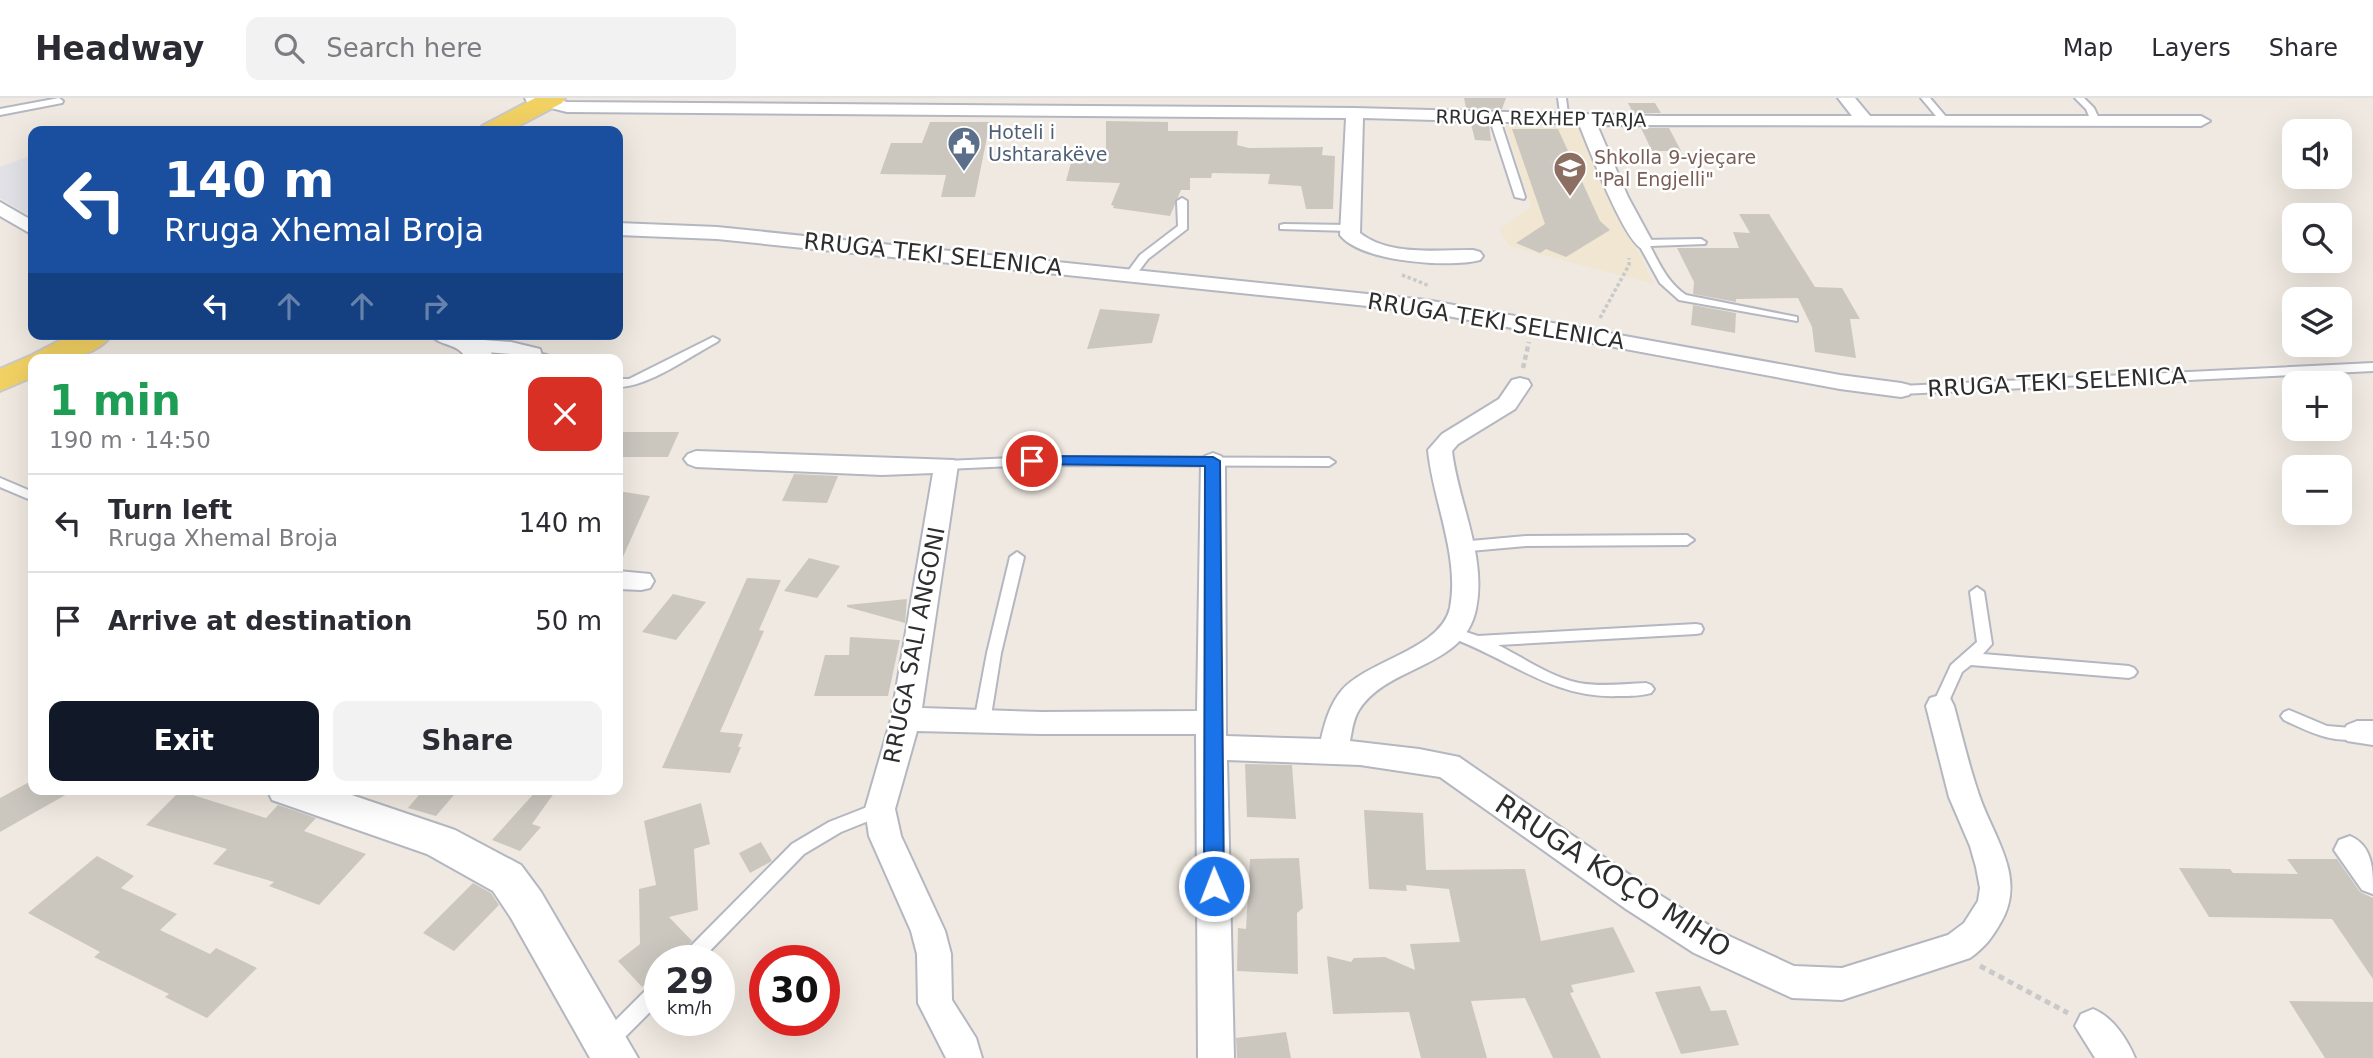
<!DOCTYPE html>
<meta charset="utf-8">
<style>
:root{--surface:#fff;--page:#f2f2f3;--text:#2b2b33;--muted:#7c7c81;--line:#e1e1e2;--accent:#111827}
body{margin:0;font-family:"DejaVu Sans",sans-serif;background:var(--page);color:var(--text);height:100vh;display:flex;flex-direction:column;font-size:26px;white-space:nowrap}
*{box-sizing:border-box;margin:0}
p{font-size:23px;color:var(--muted)}
.icon{flex:none;width:38px;height:38px;fill:none;stroke:currentColor;stroke-width:2;stroke-linecap:round;stroke-linejoin:round}
.map{position:relative;flex:1;overflow:hidden}
.details{position:absolute;left:28px;top:256px;width:595px;height:441px;display:flex;flex-direction:column;background:var(--surface);border-radius:14px;box-shadow:0 7px 28px #0002}
.details>*{flex:none}
.guide{position:absolute;left:28px;top:28px;width:595px;height:214px;border-radius:14px;box-shadow:0 7px 28px #0002;background:#1a4fa0;color:#fff;overflow:hidden}
.buttons{position:absolute;left:2282px;top:21px;display:grid;gap:14px}
.buttons a{display:grid;place-items:center;width:70px;height:70px;border-radius:14px;background:var(--surface);box-shadow:0 7px 28px #0002;font-size:35px}
.speed{position:absolute;left:644px;top:847px;display:flex;gap:14px;font-size:35px;font-weight:700;text-align:center}
.speed>*{display:grid;place-content:center;width:91px;height:91px;border-radius:50%;background:var(--surface);box-shadow:0 7px 28px #0002;line-height:1}
.speed small{font-size:18px;font-weight:400}
.speed .limit{border:10px solid #d22;background:#fff;color:#111}
.pin{position:absolute;display:grid;place-items:center;width:60px;height:60px;color:#fff;margin:-30px;border:4px solid #fff;border-radius:50%;box-shadow:0 2px 7px #0007}
.me{position:absolute;width:77px;margin:-38px;rotate:359deg;stroke-linejoin:round;filter:drop-shadow(0 0 5px #0008)}
.turn{display:flex;align-items:center;gap:24px;height:147px;padding:0 21px;font-size:32px}
.turn .icon{width:91px;height:91px;stroke-width:2.5}
.turn b{display:block;font-size:49px;line-height:60px}
.lanes{display:flex;align-items:center;height:66px;padding:0 21px;background:#0003;justify-content:center;gap:35px;direction:ltr}
.lanes .off{opacity:.35}
.round{display:grid;place-items:center;flex:none;width:74px;height:74px;border-radius:14px;background:var(--page)}
.overview{display:flex;align-items:center;justify-content:space-between;height:119px;padding:0 21px}
h1{font-size:42px;font-weight:700;line-height:52px;color:#1e9e55}
.cta{display:flex;gap:14px;margin-top:auto;padding:14px 21px}
.cta a{flex:1;height:80px;border-radius:14px;background:var(--accent);color:#fff;font-size:28px;font-weight:700;line-height:80px;text-align:center}
.cta a+a{background:var(--page);color:var(--text)}
ul{padding:0;list-style:none}
li{display:flex;align-items:center;gap:21px;height:98px;padding:0 21px;border-top:2px solid var(--line)}
li div{flex:1}
li b{display:block;font-size:26px}
li em{font-style:normal}
header{display:flex;align-items:center;gap:42px;box-sizing:border-box;height:98px;padding:0 35px;background:var(--surface);border-bottom:2px solid var(--line)}
header strong{font-size:33px}
nav{display:flex;gap:38px;margin-inline-start:auto;font-size:24px}
.search{width:490px;height:63px;background:var(--page);display:flex;align-items:center;gap:18px;box-sizing:border-box;padding:0 24px;border-radius:14px;color:var(--muted);font-size:26px}
.map>svg:first-child{display:block}
</style>
<header>
<strong>Headway</strong>
<div class="search"><svg class="icon" aria-label="search" viewBox="0 0 24 24"><circle cx="10" cy="10" r="6"/><path d="M15 15l6 6"/></svg>Search here</div>
<nav><a>Map</a><a>Layers</a><a>Share</a></nav>
</header>
<div class="map">
<svg width="2373" height="960" viewBox="0 0 2373 960">
<rect width="100%" height="100%" fill="#efe9e1"/>
<polygon fill="#e3e1e8" points="33,57 33,120 0,100 0,69"/>
<polygon fill="#f0e6d1" points="1506,28 1581,29 1607,90 1654,186 1509,148 1500,131 1531,109"/>
<g fill="#cbc7bf">
<polygon points="1464,0 1506,0 1502,11 1466,10"/>
<polygon points="1628,5 1655,5 1661,15 1633,15"/>
<polygon points="1106,23 1168,24 1168,33 1238,33 1237,47 1249,50 1323,49 1322,57 1335,58 1333,111 1306,111 1301,88 1268,86 1270,76 1212,75 1211,80 1190,80 1190,92 1181,92 1170,118 1113,110 1114,108 1111,107 1120,85 1066,83 1072,61 1106,63"/>
<polygon points="930,24 990,24 975,99 941,99 946,77 880,76 891,45 922,45"/>
<polygon points="1471,26 1489,26 1491,43 1475,42"/>
<polygon points="1641,30 1669,30 1681,53 1652,53"/>
<polygon points="1512,31 1558,31 1600,123 1610,132 1566,159 1546,151 1540,155 1516,145 1545,126"/>
<polygon points="1739,116 1769,116 1815,189 1842,190 1860,221 1850,221 1856,260 1815,254 1812,229 1798,200 1736,201 1736,204 1693,196 1694,184 1677,150 1739,150 1733,134 1750,135"/>
<polygon points="1693,207 1736,215 1735,235 1691,227"/>
<polygon points="1100,211 1160,216 1152,245 1087,251"/>
<polygon points="618,334 679,334 668,359 618,359"/>
<polygon points="794,376 838,378 827,405 782,403"/>
<polygon points="618,393 650,398 618,470"/>
<polygon points="809,460 840,468 817,500 784,493"/>
<polygon points="747,480 781,482 759,532 764,533 720,634 743,636 738,649 741,649 730,675 662,670"/>
<polygon points="673,496 706,504 676,542 642,534"/>
<polygon points="907,501 905,525 847,509 847,507"/>
<polygon points="850,539 900,542 888,598 814,598 825,557 849,557"/>
<polygon points="1245,666 1292,667 1296,721 1247,719"/>
<polygon points="33,682 33,691 76,691 0,734 0,700"/>
<polygon points="424,691 459,691 436,718 408,710"/>
<polygon points="538,691 557,691 532,726 541,729 520,753 492,742"/>
<polygon points="180,693 266,720 278,707 316,720 304,733 366,756 319,807 269,788 274,784 213,766 227,751 146,727"/>
<polygon points="701,705 710,746 694,751 698,812 669,819 692,843 675,863 660,863 660,875 642,889 618,863 640,846 639,791 656,787 644,723"/>
<polygon points="1364,712 1423,715 1426,772 1525,771 1541,843 1613,829 1635,874 1571,887 1574,894 1570,895 1601,960 1553,960 1525,900 1471,903 1487,960 1421,960 1409,914 1333,916 1327,858 1351,864 1354,860 1385,859 1415,872 1410,846 1460,844 1449,791 1406,787 1407,793 1369,791"/>
<polygon points="761,744 772,763 750,775 739,755"/>
<polygon points="97,758 134,778 121,790 177,816 160,832 210,856 216,850 257,870 207,920 165,899 169,896 94,859 100,854 28,815"/>
<polygon points="1299,760 1303,810 1297,815 1298,876 1237,873 1238,830 1246,831 1250,761"/>
<polygon points="2287,761 2337,761 2360,794 2373,800 2373,881 2332,821 2209,819 2179,770 2230,771 2233,775 2298,776"/>
<polygon points="473,785 491,795 499,807 454,853 423,835"/>
<polygon points="1700,888 1711,913 1726,912 1739,947 1681,956 1655,894"/>
<polygon points="2289,903 2373,904 2373,960 2325,960"/>
<polygon points="1286,934 1291,960 1237,960 1236,940"/>
</g>
<g fill="none" stroke-linecap="round" stroke-linejoin="round">
<defs>
<g id="service">
<polygon points="59,0 63,3 62,5 0,17 0,11"/>
<polygon points="1558,0 1566,0 1569,24 1561,22"/>
<polygon points="1921,0 1930,0 1947,20 1947,24 1941,24"/>
<polygon points="2075,0 2084,0 2094,10 2100,23 2098,25 2092,25 2086,11"/>
<polygon points="1494,16 1499,19 1525,99 1524,101 1515,99 1489,19"/>
<polygon points="1182,100 1187,103 1187,131 1148,161 1135,178 1127,178 1126,176 1140,157 1178,128 1177,103"/>
<polygon points="1284,126 1349,127 1354,130 1349,133 1280,131 1280,127"/>
<path d="M1701,141L1706,144L1705,146L1650,148C1660,167 1668,185 1686,197L1797,219V223L1679,202L1660,185L1638,145L1643,142Z"/>
<path d="M713,239L719,242L717,244C689,259 648,289 618,289V281H629Z"/>
<polygon points="532,253 553,259 555,261 528,258 526,256"/>
<polygon points="2373,265 2373,273 1901,296 1895,292 1901,288"/>
<polygon points="1032,359 1329,360 1335,364 1329,368 1032,367 946,371 940,367 946,363"/>
<polygon points="0,380 33,394 33,403 0,389"/>
<polygon points="1687,437 1694,442 1687,447 1526,448 1459,454 1452,449 1459,444 1526,438"/>
<polygon points="1017,454 1024,459 1001,555 990,624 987,628 982,630 977,628 974,624 987,555 1010,459"/>
<polygon points="1977,489 1984,494 1992,546 1983,556 2129,568 2134,570 2137,574 2134,578 2129,580 1971,567 1962,574 1945,612 1935,612 1932,608 1951,567 1977,544 1970,494"/>
<path d="M1696,526L1701,527L1703,531L1701,535L1696,536L1498,547C1524,560 1550,579 1579,585C1601,589 1624,586 1646,585L1651,587L1654,591L1651,595C1641,598 1630,598 1619,598C1552,601 1509,560 1449,539L1447,535L1449,531L1454,530L1478,538Z"/>
<path d="M2289,612L2327,628L2363,631L2365,635L2363,639C2335,648 2308,633 2284,622L2281,618L2284,614Z"/>
<polygon points="880,704 886,706 888,711 886,716 841,734 804,756 700,863 679,863 682,857 792,746 829,724"/>
<polygon points="660,883 660,904 616,948 609,951 602,948 600,942 602,936 653,885"/>
</g>
<g id="minor">
<path d="M525,0H552L567,4L1354,10L1656,18H1852L1838,0H1855L1870,18H2201L2210,23L2201,28L1597,27L1628,99L1653,145L1643,151C1625,146 1588,48 1579,26L1363,20L1360,135C1389,158 1437,152 1473,152L1480,154L1483,158L1480,162C1449,170 1361,164 1340,137L1346,20L567,14L527,4Z"/>
<polygon points="0,104 33,123 33,137 0,118"/>
<polygon points="618,125 717,129 1426,202 1840,277 1901,285 1909,287 1912,292 1909,297 1901,299 1840,291 1426,214 717,141 618,137"/>
<polygon points="471,241 511,244 540,251 543,261 521,261 510,256 463,252 460,247 463,242"/>
<path d="M1520,280L1528,282L1531,287L1515,311L1458,346L1452,353C1458,404 1487,459 1476,511C1464,571 1388,566 1359,612C1353,621 1352,633 1350,643L1419,651L1459,659L1650,791L1718,833L1794,868L1842,870L1948,837L1964,825L1978,803L1980,790L1976,769L1970,748L1949,699L1926,608L1930,600L1940,597L1950,600L1954,608C1962,638 1969,668 1979,697C1993,739 2027,779 2001,824C1992,840 1985,849 1970,860L1842,902L1792,900L1694,855L1626,811L1440,679L1360,667L1227,662L1234,960H1198L1196,636H1042L917,633L895,711L901,738L945,833L951,856L952,902L976,940L982,960H946L918,905L917,856L911,833L869,738L865,711L891,621L933,375L882,377L696,369L688,366L684,361L688,356L696,353L954,362L958,367L922,610L1042,614L1197,613L1201,363L1205,358L1213,355L1221,358L1225,363L1226,638L1321,641C1325,624 1330,606 1342,592C1369,562 1441,551 1450,510C1460,459 1433,403 1428,352L1442,336L1499,301L1512,282Z"/>
<polygon points="618,473 650,476 654,483 650,490 641,492 618,491"/>
<polygon points="2357,623 2373,623 2373,647 2347,643 2342,635 2347,627"/>
<path d="M2350,738C2373,748 2373,771 2373,796L2362,792L2334,752L2339,742Z"/>
<path d="M2093,911C2113,919 2127,941 2135,960H2095L2075,928L2081,916Z"/>
</g>
<g id="tertiary">
<path d="M430,236C456,236 484,231 494,261H466C459,244 439,249 430,236Z"/>
<polygon points="267,691 334,691 455,732 521,767 541,794 638,960 590,960 511,820 493,793 427,756 272,702"/>
</g>
<g id="primary">
<polygon points="535,0 565,0 562,5 509,33 478,33 482,28"/>
<path d="M72,236H112C96,261 60,261 33,261V279L0,293V271L32,257Z"/>
</g>
</defs>
<use href="#service" stroke="#b4b7c1" stroke-width="4"/>
<use href="#minor" stroke="#b4b7c1" stroke-width="4"/>
<use href="#tertiary" stroke="#b4b7c1" stroke-width="4"/>
<use href="#primary" stroke="#c9c9c9" stroke-width="4"/>
<g stroke="#c9c9c9" stroke-width="3.5" stroke-dasharray="3.5 2.5" stroke-linecap="butt">
<polyline points="1549,63 1583,64"/>
<polyline points="1402,177 1430,188"/>
<polyline points="1600,220 1629,167 1629,160"/>
</g>
<polyline stroke="#c9c9c9" stroke-width="4.5" stroke-dasharray="5 3.5" stroke-linecap="butt" points="1523,270 1529,244"/>
<polyline stroke="#c9c9c9" stroke-width="5" stroke-dasharray="6 4.5" stroke-linecap="butt" points="1980,868 2068,915"/>
<use href="#service" fill="#fff" fill-rule="evenodd"/>
<use href="#minor" fill="#fff" fill-rule="evenodd"/>
<use href="#tertiary" fill="#fff" fill-rule="evenodd"/>
<use href="#primary" fill="#f2d163" fill-rule="evenodd"/>
</g>
<polygon fill="#1a73e8" stroke="#114b97" stroke-width="2" points="1032,358 1213,359 1220,363 1224,788 1221,794 1214,797 1207,794 1204,788 1205,368 1027,366 1025,363 1027,360"/>
<defs>
<symbol id="civic-pin" viewBox="-11 -11 22 30"><path d="M0 17L-7.5 6A9.5 9.5 0 1 1 7.5 6Z" fill="#5c6f8a" stroke="#fff"/><path d="M-.6-6.5H3V-4.5H.6V-3L4-1V1h2V6H-6V1h2V-1L-.6-3ZM-1.2 2.5V6h2.4V2.5Z" fill="#fff"/></symbol>
<symbol id="school-pin" viewBox="-11 -11 22 30"><path d="M0 17L-7.5 6A9.5 9.5 0 1 1 7.5 6Z" fill="#8d6e63" stroke="#fff"/><path d="M0-5L7-2L0 1L-7-2ZM-4 1L0 2.5L4 1V4Q0 6-4 4Z" fill="#fff"/></symbol>
</defs>
<g fill-rule="evenodd">
<use href="#civic-pin" x="945" y="26" width="38" height="52"/>
<use href="#school-pin" x="1551" y="51" width="38" height="52"/>
</g>
<g text-anchor="middle" dominant-baseline="central" stroke-width="5" stroke-linejoin="round" paint-order="stroke">
<g font-size="19" fill="#2e2e2e" stroke="#fff">
<text transform="translate(1541 20) rotate(1)">RRUGA REXHEP TARJA</text>
</g>
<g font-size="19" fill="#4e5e75" stroke="#fff" text-anchor="start">
<text x="988" y="34">Hoteli i<tspan x="988" dy="22">Ushtarakëve</tspan></text>
</g>
<g font-size="19" fill="#785e54" stroke="#fff" text-anchor="start">
<text x="1594" y="59">Shkolla 9-vjeçare<tspan x="1594" dy="22">"Pal Engjelli"</tspan></text>
</g>
<g font-size="23" fill="#2e2e2e" stroke="#fff">
<text transform="translate(933 156) rotate(6)">RRUGA TEKI SELENICA</text>
<text transform="translate(1496 223) rotate(9)">RRUGA TEKI SELENICA</text>
<text transform="translate(2057 284) rotate(-3)">RRUGA TEKI SELENICA</text>
<text transform="translate(914 547) rotate(-79)">RRUGA SALI ANGONI</text>
</g>
<g font-size="28" fill="#2e2e2e" stroke="#fff">
<text transform="translate(1613 778) rotate(33)">RRUGA KOÇO MIHO</text>
</g>
</g>
</svg>
<div class="buttons">
<a><svg class="icon" aria-label="sound" viewBox="0 0 24 24"><path d="M4 9h4l5-4v14l-5-4H4zM17 9q2 3 0 6"/></svg></a>
<a><svg class="icon" aria-label="search" viewBox="0 0 24 24"><circle cx="10" cy="10" r="6"/><path d="M15 15l6 6"/></svg></a>
<a><svg class="icon" aria-label="layers" viewBox="0 0 24 24"><path d="M12 4l9 5-9 5-9-5zM3 14l9 5 9-5"/></svg></a>
<a>+</a>
<a>−</a>
</div>
<div class="speed"><div>29<small>km/h</small></div><div class="limit">30</div></div>
<div class="pin" style="left:1032px;top:363px;background:#d93025"><svg class="icon" aria-label="arrive" viewBox="0 0 24 24"><path d="M6 21V4h12l-3 4 3 4H6"/></svg></div>
<svg class="me" style="left:1214px;top:788px" viewBox="-20 -20 40 40"><circle r="17" fill="#1a73e8" stroke="#fff" stroke-width="3"/><path d="M0-11L8 9 0 5-8 9z" fill="#fff"/></svg>
<div class="guide">
<div class="turn"><svg class="icon" aria-label="left" viewBox="0 0 24 24"><path d="M17 20v-9H6M10 6l-5 5 5 5"/></svg><div><b>140 m</b>Rruga Xhemal Broja</div></div>
<div class="lanes"><svg class="icon" aria-label="left" viewBox="0 0 24 24"><path d="M17 20v-9H6M10 6l-5 5 5 5"/></svg><svg class="icon off" aria-label="ahead" viewBox="0 0 24 24"><path d="M12 20V5M6 11l6-6 6 6"/></svg><svg class="icon off" aria-label="ahead" viewBox="0 0 24 24"><path d="M12 20V5M6 11l6-6 6 6"/></svg><svg class="icon off" aria-label="right" viewBox="0 0 24 24"><path d="M7 20v-9h11M14 6l5 5-5 5"/></svg></div>
</div>
<section class="details">
<div class="overview"><div><h1>1 min</h1><p>190 m · 14:50</p></div><a class="round" style="background:#d93025;color:#fff"><svg class="icon" aria-label="close" viewBox="0 0 24 24"><path d="M6 6l12 12M18 6L6 18"/></svg></a></div>
<ul>
<li><svg class="icon" aria-label="left" viewBox="0 0 24 24"><path d="M17 20v-9H6M10 6l-5 5 5 5"/></svg><div><b>Turn left</b><p>Rruga Xhemal Broja</p></div><em>140 m</em></li>
<li><svg class="icon" aria-label="arrive" viewBox="0 0 24 24"><path d="M6 21V4h12l-3 4 3 4H6"/></svg><div><b>Arrive at destination</b></div><em>50 m</em></li>
</ul>
<div class="cta"><a>Exit</a><a>Share</a></div>
</section>
</div>
